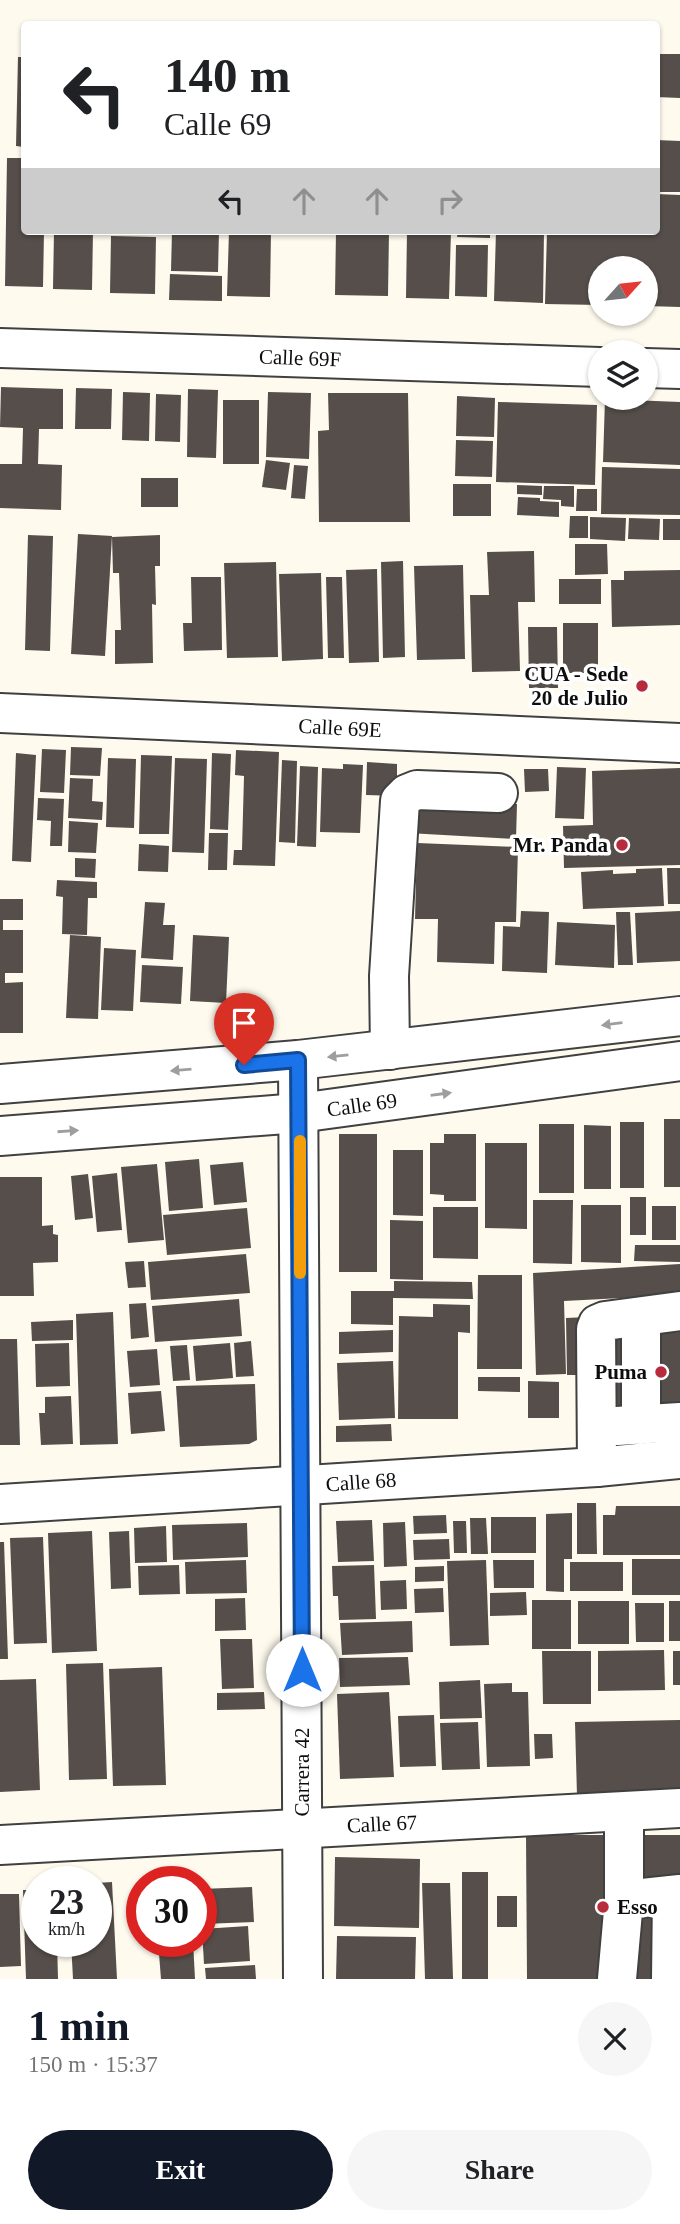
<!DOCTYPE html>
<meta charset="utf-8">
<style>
:root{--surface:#fff;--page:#f6f6f6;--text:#202124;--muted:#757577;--accent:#111827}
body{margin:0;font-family:"Times New Roman",serif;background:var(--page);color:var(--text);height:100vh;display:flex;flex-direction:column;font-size:26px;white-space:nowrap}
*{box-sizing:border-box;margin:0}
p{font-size:23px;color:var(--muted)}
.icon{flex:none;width:38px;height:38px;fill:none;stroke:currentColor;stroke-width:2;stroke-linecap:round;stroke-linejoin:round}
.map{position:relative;height:1979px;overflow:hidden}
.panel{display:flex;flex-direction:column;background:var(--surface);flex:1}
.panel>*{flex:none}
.banner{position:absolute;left:21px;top:21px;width:639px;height:214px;border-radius:7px;box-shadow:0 2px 5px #0004;background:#fff;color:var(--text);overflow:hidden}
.needle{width:46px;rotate:63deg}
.tools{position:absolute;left:588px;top:256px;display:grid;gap:14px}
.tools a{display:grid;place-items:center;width:70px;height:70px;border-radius:50%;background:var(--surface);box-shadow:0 2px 5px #0004;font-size:35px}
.speed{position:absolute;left:21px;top:1866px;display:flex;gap:14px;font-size:35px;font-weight:700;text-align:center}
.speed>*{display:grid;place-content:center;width:91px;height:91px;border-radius:50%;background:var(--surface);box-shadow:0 2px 5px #0004;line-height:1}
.speed small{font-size:18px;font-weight:400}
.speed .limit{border:10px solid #d22;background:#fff;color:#111}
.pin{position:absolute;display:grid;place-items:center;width:60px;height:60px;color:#fff;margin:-72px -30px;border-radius:50% 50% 50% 0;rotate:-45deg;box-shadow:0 0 7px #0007}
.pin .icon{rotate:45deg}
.me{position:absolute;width:77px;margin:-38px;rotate:0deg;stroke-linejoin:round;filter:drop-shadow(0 0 5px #0008)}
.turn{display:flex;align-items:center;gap:24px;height:147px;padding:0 28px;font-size:32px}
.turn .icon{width:91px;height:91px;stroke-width:2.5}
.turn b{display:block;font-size:49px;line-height:60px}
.lanes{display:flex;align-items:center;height:66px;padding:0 28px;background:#0003;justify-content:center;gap:35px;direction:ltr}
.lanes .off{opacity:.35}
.round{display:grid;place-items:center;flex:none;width:74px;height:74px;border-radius:37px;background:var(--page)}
.overview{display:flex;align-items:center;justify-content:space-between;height:119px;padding:0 28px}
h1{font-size:42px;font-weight:800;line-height:52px;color:var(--accent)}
.button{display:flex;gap:14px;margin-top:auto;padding:14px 28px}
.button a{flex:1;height:80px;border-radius:42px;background:var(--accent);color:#fff;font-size:28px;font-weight:800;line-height:80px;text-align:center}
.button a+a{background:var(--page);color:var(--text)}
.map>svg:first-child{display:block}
</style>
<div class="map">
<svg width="680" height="1979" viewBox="0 0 680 1979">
<rect width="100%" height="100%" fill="#fefaee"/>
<g fill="#554e4a">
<polygon points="656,54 680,54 680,98 656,97"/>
<polygon points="18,57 24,57 24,147 16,146"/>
<polygon points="656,140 680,141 680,192 656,192"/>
<polygon points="7,158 24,158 24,231 44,231 43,287 5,286"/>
<polygon points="656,194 680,195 680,307 646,306 646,268 600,268 600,305 545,304 547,231 656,231"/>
<polygon points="54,231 93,231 92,290 53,289"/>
<polygon points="172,231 219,231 218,272 171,271"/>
<polygon points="229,231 271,231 270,297 227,296"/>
<polygon points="336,231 389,231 388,296 335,295"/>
<polygon points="407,231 451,231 449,299 406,298"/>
<polygon points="458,231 490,231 490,238 457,237"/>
<polygon points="496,231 544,231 543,303 494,301"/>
<polygon points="111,236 156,237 155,294 110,293"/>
<polygon points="456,245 488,245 487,297 455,296"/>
<polygon points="170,274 222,276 222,301 169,300"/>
<polygon points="1,387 63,389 63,429 39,429 38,464 62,465 61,510 0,508 0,464 22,464 23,428 0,427"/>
<polygon points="76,388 112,389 111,429 75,429"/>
<polygon points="188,389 218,390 216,458 187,457"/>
<polygon points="123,392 150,393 149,441 122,440"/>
<polygon points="268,392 311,393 309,459 266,457"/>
<polygon points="328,393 408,393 410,522 319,522 318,431 329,430"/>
<polygon points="156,394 181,395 180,442 155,441"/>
<polygon points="457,396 495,398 494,437 456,436"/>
<polygon points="605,399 680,402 680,465 603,462"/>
<rect x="223" y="400" width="36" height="64"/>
<polygon points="498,402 597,405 595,485 496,482"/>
<polygon points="456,440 493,441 492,477 455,476"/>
<polygon points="266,460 290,463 286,490 262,487"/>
<polygon points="294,465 308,466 305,499 291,498"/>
<polygon points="602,467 680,469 680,515 601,514"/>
<rect x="141" y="478" width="37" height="29"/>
<rect x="453" y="484" width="38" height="32"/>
<polygon points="517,485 542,486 542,495 517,494"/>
<polygon points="544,486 574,486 574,507 561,506 561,500 543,499"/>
<polygon points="577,489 597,489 597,511 576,511"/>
<polygon points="518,497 540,498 540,501 559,502 559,517 517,515"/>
<polygon points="570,516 588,516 588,538 569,538"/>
<polygon points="590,517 626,518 625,541 590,539"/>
<polygon points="629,518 660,519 659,540 628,539"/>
<rect x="663" y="519" width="17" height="21"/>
<polygon points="78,534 112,536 105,656 71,654"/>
<polygon points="28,535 53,536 50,651 25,650"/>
<polygon points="160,535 160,566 155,566 156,605 152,604 153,663 115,664 115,630 121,630 119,573 113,573 112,537"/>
<polygon points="575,544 607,544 608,574 575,575"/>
<polygon points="534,551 535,602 518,602 520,671 472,672 470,595 489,595 487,552"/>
<polygon points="403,561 405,657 383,658 381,562"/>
<polygon points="276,562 278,657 227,658 224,563"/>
<polygon points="463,565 465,659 417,660 414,566"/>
<polygon points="377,569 379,662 349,663 346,570"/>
<polygon points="680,570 680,625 612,627 611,580 624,580 624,571"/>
<polygon points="321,573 323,659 282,661 279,574"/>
<polygon points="191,577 221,577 222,650 184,651 183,623 192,623"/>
<polygon points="326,577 342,577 344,658 328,658"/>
<rect x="559" y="579" width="42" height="25"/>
<rect x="563" y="623" width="35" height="50"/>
<polygon points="528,627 557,627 558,688 529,688"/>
<polygon points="71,747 102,748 100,776 70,775"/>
<polygon points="42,749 66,750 64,793 40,792"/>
<polygon points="236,750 279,752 275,866 233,865 234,850 242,850 244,776 235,775"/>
<polygon points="16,753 36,755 31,862 12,861"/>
<polygon points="212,753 231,754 228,830 210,829"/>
<polygon points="141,755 172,756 169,834 139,834"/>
<polygon points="108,758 136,759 134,828 106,827"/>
<polygon points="175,758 207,759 204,853 172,852"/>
<polygon points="282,760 297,761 295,843 279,842"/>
<polygon points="367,762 397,764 397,796 366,795"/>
<polygon points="343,764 363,765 360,833 320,832 322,768 343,769"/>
<polygon points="300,766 318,767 316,847 297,846"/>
<polygon points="557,767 586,768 584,819 555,818"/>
<polygon points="680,768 680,865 564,868 563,826 593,825 592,771"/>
<polygon points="524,769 548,769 549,791 525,792"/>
<polygon points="70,778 93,779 92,801 103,802 102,820 68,818"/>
<polygon points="38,798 64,799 62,846 50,846 51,821 37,820"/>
<polygon points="410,799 517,804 516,839 408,833"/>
<polygon points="69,821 98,823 96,853 68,852"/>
<polygon points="209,833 228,833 227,870 208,870"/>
<polygon points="417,843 518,847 516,922 495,922 494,964 437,962 438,919 415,919"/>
<polygon points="139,844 169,846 168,872 138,871"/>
<polygon points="75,858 96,859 95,878 75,877"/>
<polygon points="662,868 664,906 583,909 581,872 613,870 613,874 636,873 636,869"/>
<polygon points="667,868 680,868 680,904 668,904"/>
<polygon points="57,880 97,882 97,898 88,898 87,935 62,934 63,897 56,896"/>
<polygon points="0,899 23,899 23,920 3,920 3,930 23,930 23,973 5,973 5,983 23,982 23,1033 0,1033"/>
<polygon points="145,902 165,903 163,925 175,925 173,960 141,958"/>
<polygon points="521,911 549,912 547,973 502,971 503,926 520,927"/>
<polygon points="680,911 680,961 637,963 635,913"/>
<polygon points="616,912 630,912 633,965 618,965"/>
<polygon points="557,922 615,925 614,968 555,965"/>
<polygon points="70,935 101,937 98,1019 66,1018"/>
<polygon points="193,935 229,937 226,1003 190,1001"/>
<polygon points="104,948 136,950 133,1011 101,1010"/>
<polygon points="142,965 183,967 181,1004 140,1002"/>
<rect x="664" y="1119" width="16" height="68"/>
<rect x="620" y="1122" width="24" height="66"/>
<rect x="539" y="1124" width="35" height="69"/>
<polygon points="584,1125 611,1126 611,1189 584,1189"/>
<rect x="339" y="1134" width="38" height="138"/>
<polygon points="444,1134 476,1134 476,1201 444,1201 444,1195 430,1194 430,1143 444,1143"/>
<polygon points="485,1143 527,1143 527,1229 485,1228"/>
<polygon points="393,1150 423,1150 423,1216 393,1215"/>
<polygon points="199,1159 203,1208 169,1211 165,1162"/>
<polygon points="243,1162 247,1202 214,1205 210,1165"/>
<polygon points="157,1164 164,1240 128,1243 121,1167"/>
<polygon points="117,1173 122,1230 97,1232 92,1176"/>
<polygon points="88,1174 93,1218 75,1220 71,1176"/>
<polygon points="0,1177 42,1177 42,1226 53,1225 53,1234 58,1235 58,1262 33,1263 34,1296 0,1296"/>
<rect x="630" y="1197" width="16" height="38"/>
<polygon points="533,1200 573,1200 572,1264 533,1263"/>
<polygon points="581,1205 621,1205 621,1263 581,1262"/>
<rect x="652" y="1206" width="24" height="34"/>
<polygon points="433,1207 478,1207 478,1259 433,1258"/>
<polygon points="247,1208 251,1248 167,1255 163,1215"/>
<polygon points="390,1220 423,1221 423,1280 390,1279"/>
<polygon points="635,1245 680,1245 680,1262 634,1261"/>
<polygon points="246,1254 250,1293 151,1300 148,1262"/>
<polygon points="144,1261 146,1287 128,1288 125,1262"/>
<polygon points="680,1264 680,1295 564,1301 566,1374 536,1375 533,1273"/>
<polygon points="478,1275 522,1275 522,1369 477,1369"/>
<polygon points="394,1281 472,1282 473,1299 393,1298 393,1325 351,1324 351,1291 394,1291"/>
<polygon points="239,1299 242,1336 155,1342 152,1306"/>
<polygon points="146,1303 149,1337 131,1339 129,1304"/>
<polygon points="433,1304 470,1305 470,1333 458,1332 458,1419 398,1419 399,1316 433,1317"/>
<polygon points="113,1312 118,1444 80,1445 76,1314"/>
<polygon points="587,1317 588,1375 567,1375 566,1318"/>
<polygon points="73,1320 73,1340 32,1341 31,1322"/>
<polygon points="393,1330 393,1352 339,1354 339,1332"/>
<polygon points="680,1332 680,1410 643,1411 643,1334"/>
<polygon points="601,1335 635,1336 634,1414 601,1413"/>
<polygon points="0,1339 17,1339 20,1445 0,1445"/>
<polygon points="251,1341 254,1376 236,1377 234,1343"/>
<polygon points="69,1343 70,1386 36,1387 35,1344"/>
<polygon points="230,1343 233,1378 196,1381 193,1346"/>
<polygon points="187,1345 190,1380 173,1381 170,1346"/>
<polygon points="157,1349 160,1385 130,1387 127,1351"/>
<polygon points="393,1361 395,1418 339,1420 337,1363"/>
<polygon points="478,1377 520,1377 520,1392 478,1391"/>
<polygon points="528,1381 559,1382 559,1418 528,1418"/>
<polygon points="255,1384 257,1440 249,1444 180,1447 176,1386"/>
<polygon points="161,1391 165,1431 131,1434 128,1393"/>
<polygon points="71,1396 73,1444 41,1445 39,1413 45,1413 45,1397"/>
<polygon points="391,1424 392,1441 336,1442 336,1426"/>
<polygon points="577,1503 596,1503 597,1554 577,1554"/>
<polygon points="616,1506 680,1506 680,1555 603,1555 603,1515 615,1515"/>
<polygon points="572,1513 572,1559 564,1559 564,1592 546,1591 546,1514"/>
<polygon points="446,1515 447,1533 414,1534 413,1516"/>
<rect x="491" y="1517" width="45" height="36"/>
<polygon points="470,1518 486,1518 488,1554 471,1554"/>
<polygon points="372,1520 374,1561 338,1562 336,1521"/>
<polygon points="453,1521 466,1521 467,1553 454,1553"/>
<polygon points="405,1522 407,1566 384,1567 383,1523"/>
<polygon points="247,1523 248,1557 173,1560 172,1525"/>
<polygon points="166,1526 167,1562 135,1563 134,1528"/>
<polygon points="92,1531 97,1651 52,1653 48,1533"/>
<polygon points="129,1531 131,1588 111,1589 109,1532"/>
<polygon points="43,1537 47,1643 14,1644 10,1538"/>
<polygon points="449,1539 450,1559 414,1560 413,1540"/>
<polygon points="0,1542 4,1542 8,1659 0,1659"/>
<rect x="632" y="1559" width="48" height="36"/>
<polygon points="246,1560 247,1593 186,1594 185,1562"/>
<polygon points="486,1560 489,1645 450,1646 447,1561"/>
<polygon points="493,1560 534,1560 534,1588 494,1588"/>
<rect x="570" y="1562" width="53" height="29"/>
<polygon points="179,1565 180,1594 139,1595 138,1566"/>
<polygon points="374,1565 376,1619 339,1620 338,1596 333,1596 332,1566"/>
<polygon points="444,1566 444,1581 415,1582 415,1567"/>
<polygon points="406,1580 407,1609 381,1610 380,1581"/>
<polygon points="443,1588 444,1612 415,1613 414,1589"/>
<polygon points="526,1592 527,1615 490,1616 490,1593"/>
<polygon points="245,1598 246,1630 215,1631 215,1599"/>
<rect x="532" y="1600" width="39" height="49"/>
<rect x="578" y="1601" width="51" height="43"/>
<rect x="669" y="1601" width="11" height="40"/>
<polygon points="635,1603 664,1603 664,1642 636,1642"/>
<polygon points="412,1621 413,1652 342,1655 340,1623"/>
<polygon points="220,1639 252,1639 254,1688 222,1689"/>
<polygon points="664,1650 665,1690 598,1691 598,1651"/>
<polygon points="542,1651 591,1651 591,1704 543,1704"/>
<rect x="673" y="1651" width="7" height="34"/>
<polygon points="408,1657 410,1685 340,1687 339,1658"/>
<polygon points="103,1663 107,1779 69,1780 66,1664"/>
<polygon points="162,1667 166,1785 113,1786 109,1669"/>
<polygon points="36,1679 40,1790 0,1792 0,1680"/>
<polygon points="480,1680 482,1718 440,1719 439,1682"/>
<polygon points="512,1683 512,1692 528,1692 530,1766 487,1767 484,1684"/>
<polygon points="264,1692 265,1709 217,1710 217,1693"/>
<polygon points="389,1692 394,1777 340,1779 337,1694"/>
<polygon points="434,1715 436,1766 400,1767 398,1716"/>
<polygon points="680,1720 680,1794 577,1796 575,1722"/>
<polygon points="478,1722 480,1769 442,1770 440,1723"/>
<polygon points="534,1734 552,1734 553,1758 535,1759"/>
<polygon points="526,1835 680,1835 680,1979 527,1979"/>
<polygon points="335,1857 420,1859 419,1928 334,1926"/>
<rect x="462" y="1872" width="26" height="107"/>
<polygon points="112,1882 117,1979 73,1979 71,1941 96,1941 96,1883"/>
<polygon points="422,1883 450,1883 453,1979 425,1979"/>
<polygon points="252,1887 254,1922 203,1924 201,1889"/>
<polygon points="23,1890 37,1890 37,1941 57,1941 58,1979 26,1979"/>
<polygon points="0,1894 19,1894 21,1966 0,1967"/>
<rect x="497" y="1896" width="20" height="31"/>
<polygon points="248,1926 250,1961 204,1964 202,1929"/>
<polygon points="337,1936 416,1937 415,1979 336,1979"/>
<polygon points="158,1941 193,1941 195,1979 161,1979"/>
<polygon points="255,1965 256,1979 206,1979 205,1968"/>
</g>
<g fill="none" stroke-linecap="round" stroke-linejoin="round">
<defs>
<g id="minor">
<polyline points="0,348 600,367"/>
<polyline points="646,368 680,369"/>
<polyline points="0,713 680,743"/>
<polyline points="390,1050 389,976 400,801 407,794 417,790 498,793"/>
<polyline points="298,1060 303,1979"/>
<polyline points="0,1084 298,1060 680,1016"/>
<polyline points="0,1136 299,1113 680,1061"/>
<polyline points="641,1317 641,1425"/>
<polyline points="617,1426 680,1422"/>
<polyline points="597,1467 596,1329 598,1324 605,1321 680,1311"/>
<polyline points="0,1504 597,1467 680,1459"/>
<polyline points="624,1812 624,1900"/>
<polyline points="0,1845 680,1808"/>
<polyline points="617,1979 624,1900 680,1894"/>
<polyline points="671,1979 672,1895"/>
</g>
</defs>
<use href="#minor" stroke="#404040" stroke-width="42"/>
<use href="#minor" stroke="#fff" stroke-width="38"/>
</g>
<defs><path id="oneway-solid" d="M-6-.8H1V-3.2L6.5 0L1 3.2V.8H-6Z" transform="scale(1.75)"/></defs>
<g fill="#9e9e9e">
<use href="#oneway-solid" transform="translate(612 1024) rotate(173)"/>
<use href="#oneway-solid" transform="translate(338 1056) rotate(174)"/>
<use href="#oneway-solid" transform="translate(181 1070) rotate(175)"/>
<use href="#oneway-solid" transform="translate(441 1094) rotate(-8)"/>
<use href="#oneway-solid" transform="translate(68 1131) rotate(-4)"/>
</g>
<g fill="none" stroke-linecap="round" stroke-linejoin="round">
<defs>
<polyline id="route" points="244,1065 298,1060 302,1670"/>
</defs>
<use href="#route" stroke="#114b97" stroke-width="18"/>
<use href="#route" stroke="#1a73e8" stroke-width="12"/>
<polyline stroke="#f59e0b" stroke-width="12" points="300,1141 300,1273"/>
</g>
<g fill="#b72b3d" stroke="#fff" stroke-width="2.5">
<circle cx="642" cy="686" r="7"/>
<circle cx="622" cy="845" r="7"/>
<circle cx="661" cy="1372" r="7"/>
<circle cx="603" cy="1907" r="7"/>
</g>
<g text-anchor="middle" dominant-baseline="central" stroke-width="7" stroke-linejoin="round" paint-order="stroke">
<g font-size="21" fill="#0d0d0d" stroke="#fff">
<text transform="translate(300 358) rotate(2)">Calle 69F</text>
<text transform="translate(340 728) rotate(3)">Calle 69E</text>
<text transform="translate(362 1105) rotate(-8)">Calle 69</text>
<text transform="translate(361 1482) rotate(-4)">Calle 68</text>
<text transform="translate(302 1772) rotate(-90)">Carrera 42</text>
<text transform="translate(382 1824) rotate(-3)">Calle 67</text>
</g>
<g font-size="21" font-weight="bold" fill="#0d0d0d" stroke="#fff" text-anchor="end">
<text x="628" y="674">CUA - Sede<tspan x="628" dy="24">20 de Julio</tspan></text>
<text x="608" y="845">Mr. Panda</text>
<text x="647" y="1372">Puma</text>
<text x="617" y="1907" text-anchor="start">Esso</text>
</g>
</g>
</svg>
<div class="tools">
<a><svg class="needle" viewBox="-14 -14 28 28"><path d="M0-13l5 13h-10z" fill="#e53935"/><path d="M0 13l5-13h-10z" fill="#757577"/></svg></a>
<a><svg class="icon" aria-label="layers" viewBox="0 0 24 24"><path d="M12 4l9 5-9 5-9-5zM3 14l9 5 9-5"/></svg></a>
</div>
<div class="speed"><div>23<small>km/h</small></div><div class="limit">30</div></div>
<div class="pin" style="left:244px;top:1065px;background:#d93025"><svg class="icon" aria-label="arrive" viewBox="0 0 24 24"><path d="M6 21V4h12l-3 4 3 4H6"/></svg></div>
<svg class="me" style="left:302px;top:1670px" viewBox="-20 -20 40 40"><circle r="19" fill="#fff"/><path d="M0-13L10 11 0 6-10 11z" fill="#1a73e8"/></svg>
<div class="banner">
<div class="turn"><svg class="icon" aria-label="left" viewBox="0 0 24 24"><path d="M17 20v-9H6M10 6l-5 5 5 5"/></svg><div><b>140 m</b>Calle 69</div></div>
<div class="lanes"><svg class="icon" aria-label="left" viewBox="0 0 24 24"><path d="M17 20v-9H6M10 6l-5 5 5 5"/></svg><svg class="icon off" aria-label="ahead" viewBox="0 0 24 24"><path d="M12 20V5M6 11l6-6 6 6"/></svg><svg class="icon off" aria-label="ahead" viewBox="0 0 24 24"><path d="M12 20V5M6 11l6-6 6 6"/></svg><svg class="icon off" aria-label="right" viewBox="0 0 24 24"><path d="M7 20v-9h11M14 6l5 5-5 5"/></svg></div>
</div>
</div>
<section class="panel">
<div class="overview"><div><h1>1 min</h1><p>150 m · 15:37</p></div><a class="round"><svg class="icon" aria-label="close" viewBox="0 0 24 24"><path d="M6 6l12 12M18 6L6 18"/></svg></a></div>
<div class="button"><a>Exit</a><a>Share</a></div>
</section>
